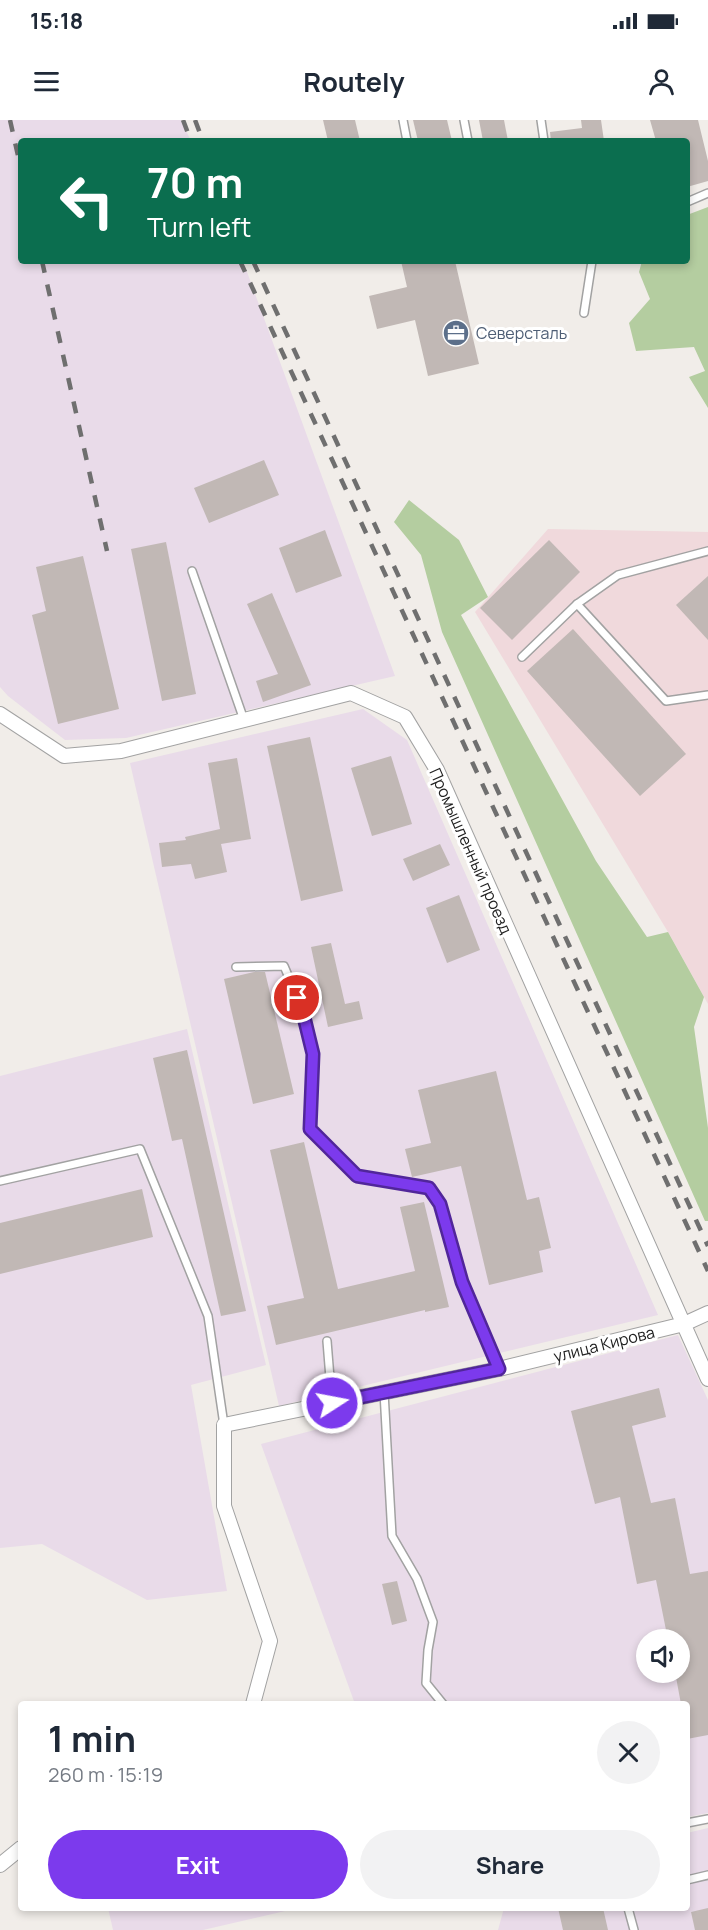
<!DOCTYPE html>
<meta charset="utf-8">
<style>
:root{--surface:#fff;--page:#f2f2f3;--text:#1f2937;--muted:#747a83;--accent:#7c3aed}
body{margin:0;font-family:Manrope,sans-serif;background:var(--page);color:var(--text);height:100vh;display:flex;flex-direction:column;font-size:22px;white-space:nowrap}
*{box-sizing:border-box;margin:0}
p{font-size:20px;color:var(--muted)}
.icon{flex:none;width:33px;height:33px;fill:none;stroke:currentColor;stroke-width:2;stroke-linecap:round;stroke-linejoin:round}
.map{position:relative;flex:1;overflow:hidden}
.panel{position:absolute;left:18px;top:1581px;width:672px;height:210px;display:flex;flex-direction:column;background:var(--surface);border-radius:6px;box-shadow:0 3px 9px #0003}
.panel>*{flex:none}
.guide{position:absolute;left:18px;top:18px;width:672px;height:126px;border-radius:6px;box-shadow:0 3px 9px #0003;background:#0b6e4f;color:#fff;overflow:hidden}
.tools{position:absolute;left:636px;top:1509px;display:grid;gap:12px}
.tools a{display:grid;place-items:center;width:54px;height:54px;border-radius:50%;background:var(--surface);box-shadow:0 3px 9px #0003;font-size:30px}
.pin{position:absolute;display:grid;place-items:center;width:51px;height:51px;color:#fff;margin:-26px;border:3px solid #fff;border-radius:50%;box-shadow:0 2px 6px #0007}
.me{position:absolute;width:66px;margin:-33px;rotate:79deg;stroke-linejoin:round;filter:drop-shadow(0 0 4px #0008)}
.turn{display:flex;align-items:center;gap:21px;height:126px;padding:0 30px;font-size:27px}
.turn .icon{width:78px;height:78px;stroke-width:2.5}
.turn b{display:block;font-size:42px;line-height:51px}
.round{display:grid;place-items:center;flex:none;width:63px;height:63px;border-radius:32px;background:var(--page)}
.overview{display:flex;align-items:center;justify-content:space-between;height:102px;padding:0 30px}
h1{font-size:36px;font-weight:700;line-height:45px}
.primary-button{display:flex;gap:12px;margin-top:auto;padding:12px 30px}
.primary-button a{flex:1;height:69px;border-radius:36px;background:var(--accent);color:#fff;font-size:24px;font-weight:700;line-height:69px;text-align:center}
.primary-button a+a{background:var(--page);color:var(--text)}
.status{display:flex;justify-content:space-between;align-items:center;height:42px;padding:0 30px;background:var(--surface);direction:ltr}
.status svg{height:16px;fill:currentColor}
header{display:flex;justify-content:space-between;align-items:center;height:78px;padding:0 30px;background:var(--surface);font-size:27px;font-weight:700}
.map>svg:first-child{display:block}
</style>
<div class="status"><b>15:18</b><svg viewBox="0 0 49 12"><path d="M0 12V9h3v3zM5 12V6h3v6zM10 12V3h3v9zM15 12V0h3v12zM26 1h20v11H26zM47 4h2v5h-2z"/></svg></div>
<header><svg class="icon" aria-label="menu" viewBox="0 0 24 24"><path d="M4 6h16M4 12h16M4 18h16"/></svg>Routely<svg class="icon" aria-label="person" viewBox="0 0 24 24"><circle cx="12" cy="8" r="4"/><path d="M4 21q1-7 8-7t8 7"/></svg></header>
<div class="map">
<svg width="708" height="1810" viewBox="0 0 708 1810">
<rect width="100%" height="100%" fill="#f1ede9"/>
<polygon fill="#f0d9dc" points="548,409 708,412 708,884 668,812 475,492"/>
<g fill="#e9dbe9" fill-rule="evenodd">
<polygon points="0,0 181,0 191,21 21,21 21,141 243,141 395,556 126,618 65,620 8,576 0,567"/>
<polygon points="363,589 407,620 658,1195 279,1286 130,643"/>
<polygon points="187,909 266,1245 191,1265 227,1471 147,1480 42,1424 0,1428 0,956"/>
<path d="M678,1215L708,1280V1693L687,1697V1584H355L261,1324ZM646,1520H680V1552H646Z"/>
<polygon points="708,1708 708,1810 498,1810 504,1788 687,1788 687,1713"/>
<polygon points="108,1788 298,1788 203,1810 113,1810"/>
</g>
<g fill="#b4cda0">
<polygon points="708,87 708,288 689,257 705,251 694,227 636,231 629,203 650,179 639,152 642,141 687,141 687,95"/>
<polygon points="409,380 459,420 488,477 461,495 596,741 647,817 668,812 704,877 694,907 708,1008 708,1101 705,1101 442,512 421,435 394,402"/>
</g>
<g fill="#c1b8b5">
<polygon points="323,0 355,0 360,21 328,21"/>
<polygon points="413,0 447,0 452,21 418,21"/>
<polygon points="479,0 504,0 508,21 483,21"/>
<polygon points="581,0 601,0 604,21 551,21 550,12 582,8"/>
<polygon points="650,0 698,0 708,41 708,61 687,67 687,21 656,21"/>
<polygon points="401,141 455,141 479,244 428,256 415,200 377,209 369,176 407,167"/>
<polygon points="264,340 279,375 209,403 194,368"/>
<polygon points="325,410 342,456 296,473 279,428"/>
<polygon points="549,420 580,452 512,520 480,488"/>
<polygon points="166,422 196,574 162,581 131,429"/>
<polygon points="83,436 119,589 58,604 32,495 46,491 36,447"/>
<polygon points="708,456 708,520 676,485"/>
<polygon points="272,473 311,565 263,582 256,561 278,554 247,484"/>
<polygon points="573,509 686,634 640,676 527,551"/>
<polygon points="310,617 343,771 301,781 267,626"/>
<polygon points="391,636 412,704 372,716 351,648"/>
<polygon points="237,638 251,719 221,724 227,752 195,759 191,744 162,747 159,723 186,720 185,717 220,709 208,643"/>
<polygon points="440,724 450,745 413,761 403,739"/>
<polygon points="459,775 480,830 447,843 426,788"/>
<polygon points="331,823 345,884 359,881 363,899 328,907 311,827"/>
<polygon points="254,852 265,852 294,974 253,984 224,859"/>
<polygon points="187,930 246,1191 221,1196 182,1019 172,1021 153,938"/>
<polygon points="496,951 527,1080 539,1077 551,1128 539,1131 543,1152 489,1165 461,1046 412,1057 405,1029 431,1023 418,970"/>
<polygon points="304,1022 338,1169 415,1151 400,1087 424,1082 449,1187 425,1192 425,1190 276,1225 267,1186 304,1178 270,1030"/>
<polygon points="142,1069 153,1117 0,1154 0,1103"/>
<polygon points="659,1268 666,1297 632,1306 651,1383 675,1378 690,1454 708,1451 708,1615 687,1619 687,1584 681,1584 675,1552 680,1552 680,1520 668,1520 656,1460 637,1464 620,1377 595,1384 571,1291"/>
<polygon points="397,1461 407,1501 392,1505 382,1464"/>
<polygon points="558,1788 603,1788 608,1810 563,1810"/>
<polygon points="708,1788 708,1810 695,1810 691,1792"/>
</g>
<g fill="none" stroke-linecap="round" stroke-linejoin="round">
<defs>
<g id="service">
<polyline points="403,0 407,21"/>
<polyline points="464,0 468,21"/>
<polyline points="541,0 544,21"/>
<polyline points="687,82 708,73"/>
<polyline points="584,193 592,141"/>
<polyline points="192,451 244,600"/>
<polyline points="577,484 666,581 708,575"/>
<polyline points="522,537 577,484 618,455 708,431"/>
<polyline points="236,847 284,846 304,893 313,934 310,1009 357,1056 429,1067 440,1084 462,1162 499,1249"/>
<polyline points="0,1061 140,1029 208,1196 224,1305"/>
<polyline points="327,1221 332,1283"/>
<polyline points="384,1272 392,1416 417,1459 433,1502 428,1530 426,1563 443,1584"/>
<polyline points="687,1703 708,1699"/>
<polyline points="687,1760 708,1755"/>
<polyline points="628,1788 634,1810"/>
</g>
<g id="minor">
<polyline points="0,594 64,636 121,631 351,573 405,597 437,650 708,1259"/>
<polyline points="253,1584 270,1521 224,1386 224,1305 499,1249 684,1204 708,1193"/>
<polyline points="0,1745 21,1728"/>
</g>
</defs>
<use href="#service" stroke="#a2a2a2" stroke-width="10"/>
<use href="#minor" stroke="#a2a2a2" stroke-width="16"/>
<use href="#service" stroke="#fff" stroke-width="7"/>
<use href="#minor" stroke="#fff" stroke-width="14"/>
<g stroke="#6f6f6f" stroke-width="4.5" stroke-dasharray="12 12" stroke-linecap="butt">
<polyline points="10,0 21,49"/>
<polyline points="183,0 191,21"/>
<polyline points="195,0 203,21"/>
<polyline points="42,141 107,431"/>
<polyline points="240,141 708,1151"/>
<polyline points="253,141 708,1126"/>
</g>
</g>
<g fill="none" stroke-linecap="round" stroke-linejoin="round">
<defs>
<polyline id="route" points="297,878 303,893 313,934 310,1009 357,1056 429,1068 440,1084 462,1162 499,1249 332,1283"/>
</defs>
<use href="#route" stroke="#51269a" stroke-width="15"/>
<use href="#route" stroke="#7c3aed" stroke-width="10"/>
</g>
<defs>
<symbol id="office-disc" viewBox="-11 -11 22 22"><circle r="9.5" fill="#5c6f8a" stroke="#fff"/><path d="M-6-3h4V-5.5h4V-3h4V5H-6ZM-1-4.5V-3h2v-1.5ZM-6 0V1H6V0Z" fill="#fff"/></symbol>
</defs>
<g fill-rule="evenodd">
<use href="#office-disc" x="441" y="198" width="30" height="30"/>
</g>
<g text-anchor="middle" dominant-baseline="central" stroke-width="6" stroke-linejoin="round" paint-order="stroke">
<g font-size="16" fill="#4e5e75" stroke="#fff" text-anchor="start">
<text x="476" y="213">Северсталь</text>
</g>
<g font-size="16" fill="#212121" stroke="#fff">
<text transform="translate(471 731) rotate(66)">Промышленный проезд</text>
<text transform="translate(604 1224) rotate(-14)">улица Кирова</text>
</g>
</g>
</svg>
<div class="tools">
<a><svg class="icon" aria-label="sound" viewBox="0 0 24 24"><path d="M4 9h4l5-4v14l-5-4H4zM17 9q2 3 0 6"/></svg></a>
</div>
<div class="pin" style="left:297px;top:878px;background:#d93025"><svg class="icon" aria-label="arrive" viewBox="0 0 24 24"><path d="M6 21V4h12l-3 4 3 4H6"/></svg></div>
<svg class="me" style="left:332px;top:1283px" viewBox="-20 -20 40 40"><circle r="17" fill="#7c3aed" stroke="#fff" stroke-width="3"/><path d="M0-11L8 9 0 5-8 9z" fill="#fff"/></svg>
<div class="guide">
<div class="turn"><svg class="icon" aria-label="left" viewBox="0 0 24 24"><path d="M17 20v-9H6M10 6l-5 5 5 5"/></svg><div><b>70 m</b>Turn left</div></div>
</div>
<section class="panel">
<div class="overview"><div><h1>1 min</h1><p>260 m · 15:19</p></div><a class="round"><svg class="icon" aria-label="close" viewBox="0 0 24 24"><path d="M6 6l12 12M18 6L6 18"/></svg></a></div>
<div class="primary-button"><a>Exit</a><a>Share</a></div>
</section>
</div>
